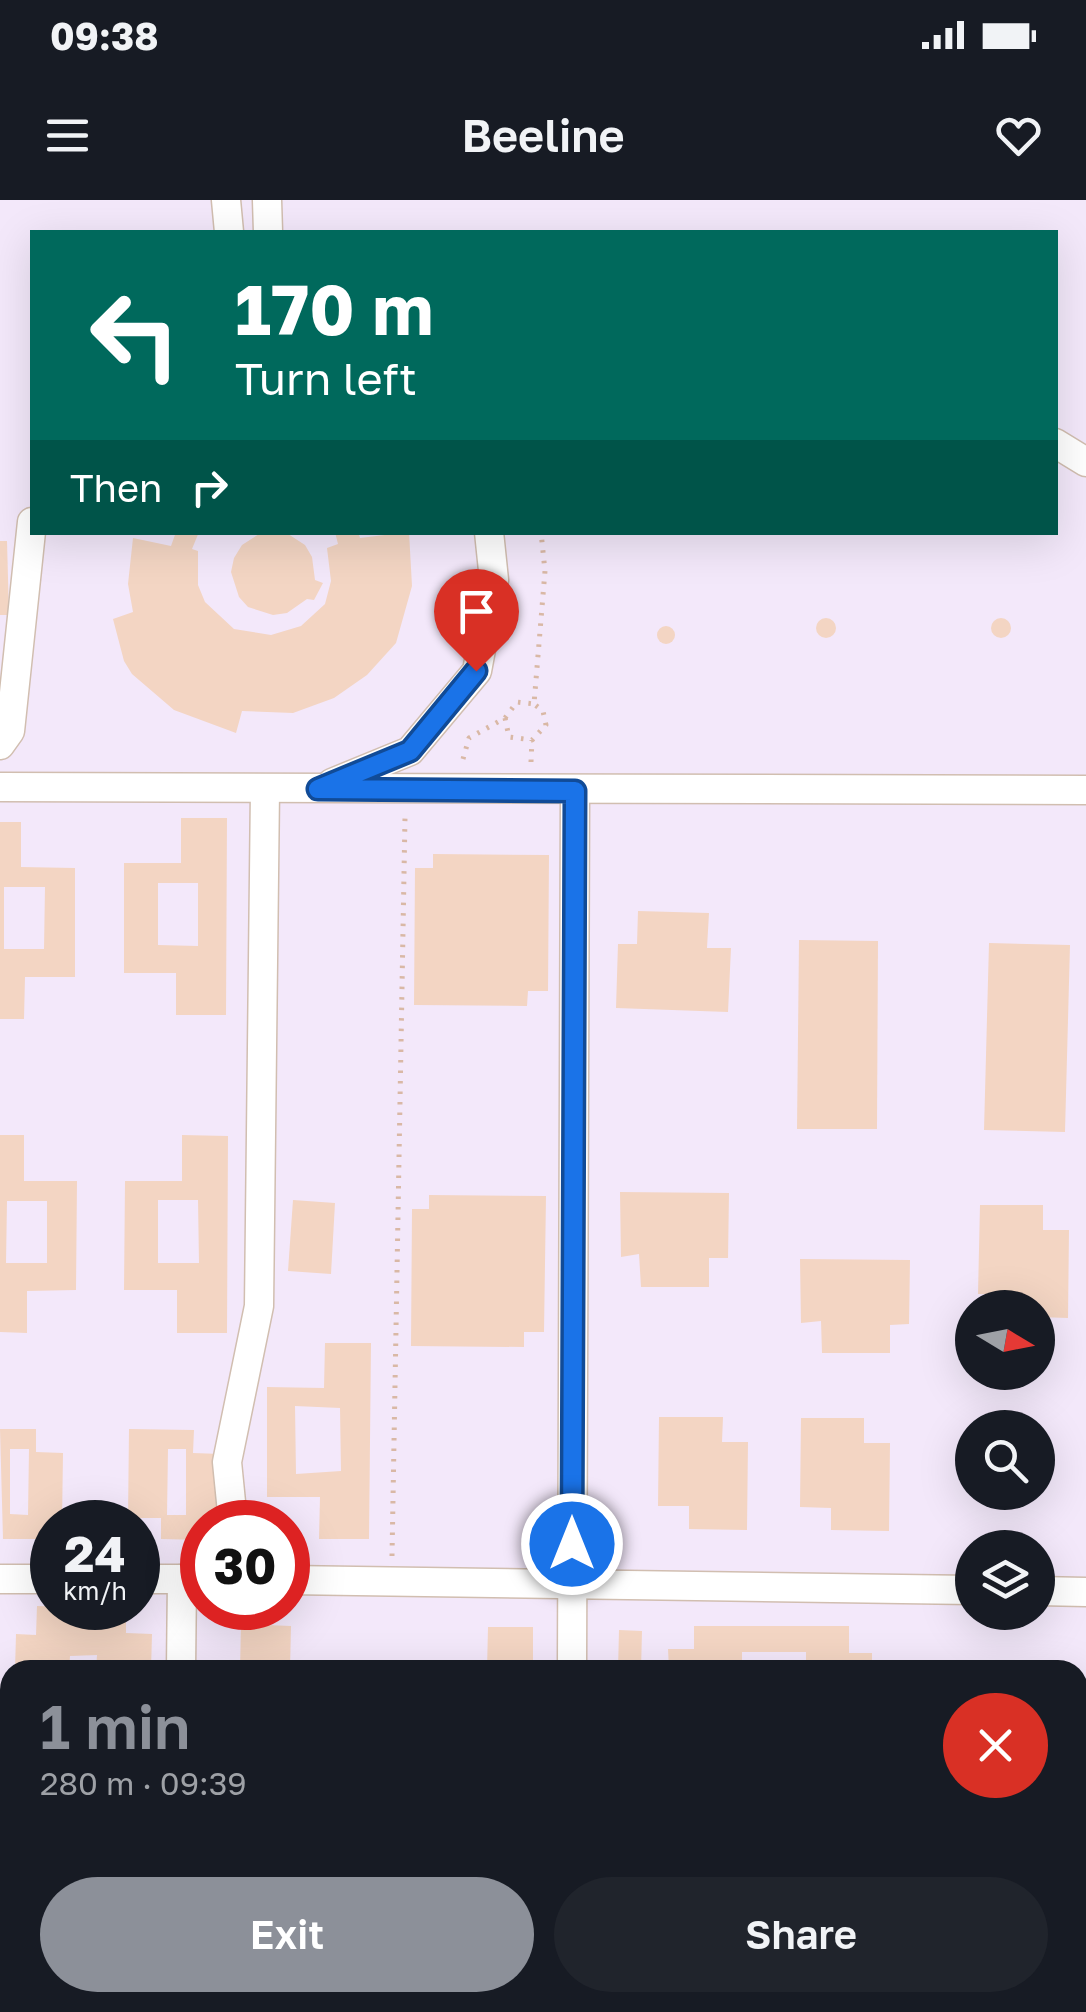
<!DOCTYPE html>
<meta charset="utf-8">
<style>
:root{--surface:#171b24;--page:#20242c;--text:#f1f3f6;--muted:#9ea1a6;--accent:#8c9099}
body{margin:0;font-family:"Golos Text",sans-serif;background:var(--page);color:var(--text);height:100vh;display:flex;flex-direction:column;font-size:38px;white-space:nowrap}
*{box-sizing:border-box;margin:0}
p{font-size:32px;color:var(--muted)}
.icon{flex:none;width:55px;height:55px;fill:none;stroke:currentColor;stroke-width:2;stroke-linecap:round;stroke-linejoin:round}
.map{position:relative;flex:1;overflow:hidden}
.drawer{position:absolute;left:0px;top:1460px;width:1088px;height:352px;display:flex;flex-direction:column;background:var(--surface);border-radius:30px 30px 0 0;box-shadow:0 10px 40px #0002}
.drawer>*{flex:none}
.hud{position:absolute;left:30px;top:30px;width:1028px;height:305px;border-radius:0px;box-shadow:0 10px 40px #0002;background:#00695c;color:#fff;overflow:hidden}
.needle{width:65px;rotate:100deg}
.buttons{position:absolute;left:955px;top:1090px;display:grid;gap:20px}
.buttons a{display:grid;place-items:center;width:100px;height:100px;border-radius:50%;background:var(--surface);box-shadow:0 10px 40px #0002;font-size:50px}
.speed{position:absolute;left:30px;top:1300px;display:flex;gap:20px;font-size:50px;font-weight:700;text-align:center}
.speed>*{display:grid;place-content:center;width:130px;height:130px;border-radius:50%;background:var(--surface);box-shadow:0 10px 40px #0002;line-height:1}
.speed small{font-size:25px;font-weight:400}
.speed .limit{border:15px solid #d22;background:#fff;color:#111}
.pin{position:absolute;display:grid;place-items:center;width:85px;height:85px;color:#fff;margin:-102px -42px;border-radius:50% 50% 50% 0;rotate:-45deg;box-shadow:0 0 10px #0007}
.pin .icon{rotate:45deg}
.me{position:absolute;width:110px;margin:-55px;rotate:0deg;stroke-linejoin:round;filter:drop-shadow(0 0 8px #0008)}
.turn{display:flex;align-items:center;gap:35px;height:210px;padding:0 40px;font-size:45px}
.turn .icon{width:130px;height:130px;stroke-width:2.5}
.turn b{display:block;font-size:70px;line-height:85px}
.then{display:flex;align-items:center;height:95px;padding:0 40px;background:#0003;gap:20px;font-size:38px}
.round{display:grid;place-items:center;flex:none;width:105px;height:105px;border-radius:52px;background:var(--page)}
.overview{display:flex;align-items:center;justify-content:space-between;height:170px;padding:0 40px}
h1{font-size:60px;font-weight:600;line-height:75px;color:var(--accent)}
.primary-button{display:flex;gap:20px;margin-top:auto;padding:20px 40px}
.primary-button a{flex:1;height:115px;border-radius:60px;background:var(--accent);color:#fff;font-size:40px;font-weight:600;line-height:115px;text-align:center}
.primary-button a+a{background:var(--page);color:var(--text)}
.status{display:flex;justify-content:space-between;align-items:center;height:70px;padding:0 50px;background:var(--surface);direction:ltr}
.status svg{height:28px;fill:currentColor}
header{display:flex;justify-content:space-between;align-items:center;height:130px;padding:0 40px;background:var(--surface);font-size:45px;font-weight:600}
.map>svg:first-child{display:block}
</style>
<div class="status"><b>09:38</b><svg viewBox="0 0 49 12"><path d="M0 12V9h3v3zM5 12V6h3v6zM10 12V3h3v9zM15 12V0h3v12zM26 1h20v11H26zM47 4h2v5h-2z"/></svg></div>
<header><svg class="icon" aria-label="menu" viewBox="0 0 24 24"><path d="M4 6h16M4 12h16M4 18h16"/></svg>Beeline<svg class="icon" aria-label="heart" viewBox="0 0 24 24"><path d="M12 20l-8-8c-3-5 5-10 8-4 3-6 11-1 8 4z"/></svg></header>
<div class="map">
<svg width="1086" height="1812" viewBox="0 0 1086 1812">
<rect width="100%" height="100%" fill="#fdf6ec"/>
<path fill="#f3e8fa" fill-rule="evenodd" d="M0,0H1086V1812H0ZM32,32H1055V332H32ZM972,1108H1038V1172H972ZM972,1228H1038V1292H972ZM52,1322H138V1408H52ZM202,1322H288V1408H202ZM972,1348H1038V1412H972ZM10,1470H1078V1802H10Z"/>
<g fill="#f3d5c3" fill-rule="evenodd">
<polygon points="176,332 199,332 192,349 198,351 198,385 205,402 234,429 271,435 301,426 325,404 331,381 327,348 338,344 335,332 358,332 360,338 409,332 412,386 396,443 367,475 334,498 293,513 242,511 236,533 174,510 132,474 124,461 113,419 133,412 128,384 133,338 171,346"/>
<polygon points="262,332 285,332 305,345 312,357 315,380 323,383 314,400 307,399 287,413 273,415 248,407 239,397 231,372 234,358 242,345"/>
<polygon points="0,341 7,341 9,415 0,415"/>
<circle cx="826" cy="428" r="10"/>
<circle cx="1001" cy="428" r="10"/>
<circle cx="666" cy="435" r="9"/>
<path d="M181,618H227L226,815H176V773H124V663H181ZM158,683H198V746L158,745Z"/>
<path d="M0,622H21V667L75,668V777H25L24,819H0ZM4,687H45L44,749H4Z"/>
<polygon points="433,654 549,655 548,791 528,791 527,806 414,805 415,668 433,668"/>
<polygon points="638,711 709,713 707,748 731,748 728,812 616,808 618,744 637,744"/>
<polygon points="799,740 878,741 877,929 797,929"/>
<polygon points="989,743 1070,745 1065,932 984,930"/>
<path d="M0,935H24V981H77L76,1090L27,1091V1133L0,1132ZM7,1001H47V1063H6Z"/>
<path d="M182,935L228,936L227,1133H177V1090H124L125,981H182ZM158,1000H198L199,1063H158Z"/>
<polygon points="620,992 729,993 728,1058 709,1058 709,1087 641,1087 639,1054 621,1057"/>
<polygon points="429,995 546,996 544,1132 524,1132 524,1147 411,1146 412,1009 429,1009"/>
<polygon points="293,1000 335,1003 331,1074 288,1071"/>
<polygon points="980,1005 1043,1005 1043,1030 1069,1030 1068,1118 1038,1117 1038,1108 1010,1108 1010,1095 978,1094"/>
<polygon points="800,1059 910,1060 909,1124 890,1125 890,1153 822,1153 821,1121 801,1123"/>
<path d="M325,1143H371L369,1339H319L320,1297H267V1187L324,1188ZM295,1206L340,1208L341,1271L296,1274Z"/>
<polygon points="659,1217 723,1217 722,1242 748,1242 747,1330 689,1329 689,1306 658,1306"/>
<polygon points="801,1218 864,1218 864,1243 890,1243 889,1331 831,1330 831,1308 800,1307"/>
<path d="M0,1229H36V1252L63,1253L62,1322H52V1339H3ZM10,1249H29L28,1315L10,1314Z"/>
<path d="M129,1229L194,1230L193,1253L221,1254L220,1322H202V1340L161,1339V1318H128ZM168,1249H186V1315H167Z"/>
<polygon points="37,1406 126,1409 126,1433 152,1434 151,1470 96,1470 97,1455 70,1456 69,1470 15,1470 16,1434 36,1435"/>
<polygon points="241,1424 291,1426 290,1470 240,1470"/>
<polygon points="694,1426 849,1426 849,1453 872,1453 872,1470 806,1470 806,1452 742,1452 742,1470 669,1470 668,1449 694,1449"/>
<polygon points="488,1427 533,1427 533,1470 487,1470"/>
<polygon points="619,1430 642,1431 641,1470 618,1470"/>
<rect x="11" y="1802" width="55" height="10"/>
<rect x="92" y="1802" width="55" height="10"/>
<rect x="253" y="1802" width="80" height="10"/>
<polygon points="429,1802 532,1802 532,1812 458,1808 458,1812 429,1812"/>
</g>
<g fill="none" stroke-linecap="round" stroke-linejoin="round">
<defs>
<g id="street">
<polyline points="226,0 229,32"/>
<polyline points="267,0 268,32"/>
<polyline points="1055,243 1086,262"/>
<polyline points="0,545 10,531 32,322"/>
<polyline points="332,583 410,551 477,471 494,380 489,332"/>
<polyline points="0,587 1086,590"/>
<polyline points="233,1322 227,1262 259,1106 265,589"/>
<polyline points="0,1379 52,1379"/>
<polyline points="138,1379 202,1379"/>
<polyline points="288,1380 972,1390"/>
<polyline points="1038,1391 1086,1392"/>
<polyline points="181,1470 182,1379"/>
<polyline points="572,1470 575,591"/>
<polyline points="179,1812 179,1802"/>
<polyline points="571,1812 571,1802"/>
</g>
</defs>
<use href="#street" stroke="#d1beb0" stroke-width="31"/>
<g stroke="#d9b8a5" stroke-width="5" stroke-dasharray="2.5 8" stroke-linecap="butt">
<polyline points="505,518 509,537 532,540 546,525 543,511 534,504"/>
<polyline points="463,559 469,538 505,518 517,502 534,504 545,371 541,332"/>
<polyline points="531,562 532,540"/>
<polyline points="392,1356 405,617"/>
</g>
<use href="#street" stroke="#fff" stroke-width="28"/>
</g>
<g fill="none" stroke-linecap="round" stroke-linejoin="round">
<defs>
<polyline id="route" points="476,471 410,551 318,589 575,591 572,1344"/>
</defs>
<use href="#route" stroke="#114b97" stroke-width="25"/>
<use href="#route" stroke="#1a73e8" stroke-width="18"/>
</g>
</svg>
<div class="buttons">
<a><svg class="needle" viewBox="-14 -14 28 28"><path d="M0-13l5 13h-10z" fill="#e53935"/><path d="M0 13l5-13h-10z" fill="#9ea1a6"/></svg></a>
<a><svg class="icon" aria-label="search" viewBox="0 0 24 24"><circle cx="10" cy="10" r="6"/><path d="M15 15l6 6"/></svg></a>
<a><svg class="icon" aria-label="layers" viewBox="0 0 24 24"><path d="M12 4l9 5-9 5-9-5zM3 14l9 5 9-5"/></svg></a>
</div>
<div class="speed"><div>24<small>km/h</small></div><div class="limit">30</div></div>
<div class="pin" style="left:476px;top:471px;background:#d93025"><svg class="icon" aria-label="arrive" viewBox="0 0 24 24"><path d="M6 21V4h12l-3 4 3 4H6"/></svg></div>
<svg class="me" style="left:572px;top:1344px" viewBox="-20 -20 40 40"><circle r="17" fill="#1a73e8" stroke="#fff" stroke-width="3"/><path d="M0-11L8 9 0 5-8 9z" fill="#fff"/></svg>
<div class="hud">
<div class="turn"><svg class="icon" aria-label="left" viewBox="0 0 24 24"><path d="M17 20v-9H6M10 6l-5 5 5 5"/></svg><div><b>170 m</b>Turn left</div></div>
<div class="then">Then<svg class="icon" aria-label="right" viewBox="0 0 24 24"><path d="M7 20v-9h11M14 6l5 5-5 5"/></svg></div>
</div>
<section class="drawer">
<div class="overview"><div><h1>1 min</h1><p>280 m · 09:39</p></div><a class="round" style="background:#d93025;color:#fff"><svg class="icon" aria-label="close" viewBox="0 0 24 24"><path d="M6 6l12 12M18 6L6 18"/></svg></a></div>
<div class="primary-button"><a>Exit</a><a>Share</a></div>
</section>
</div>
